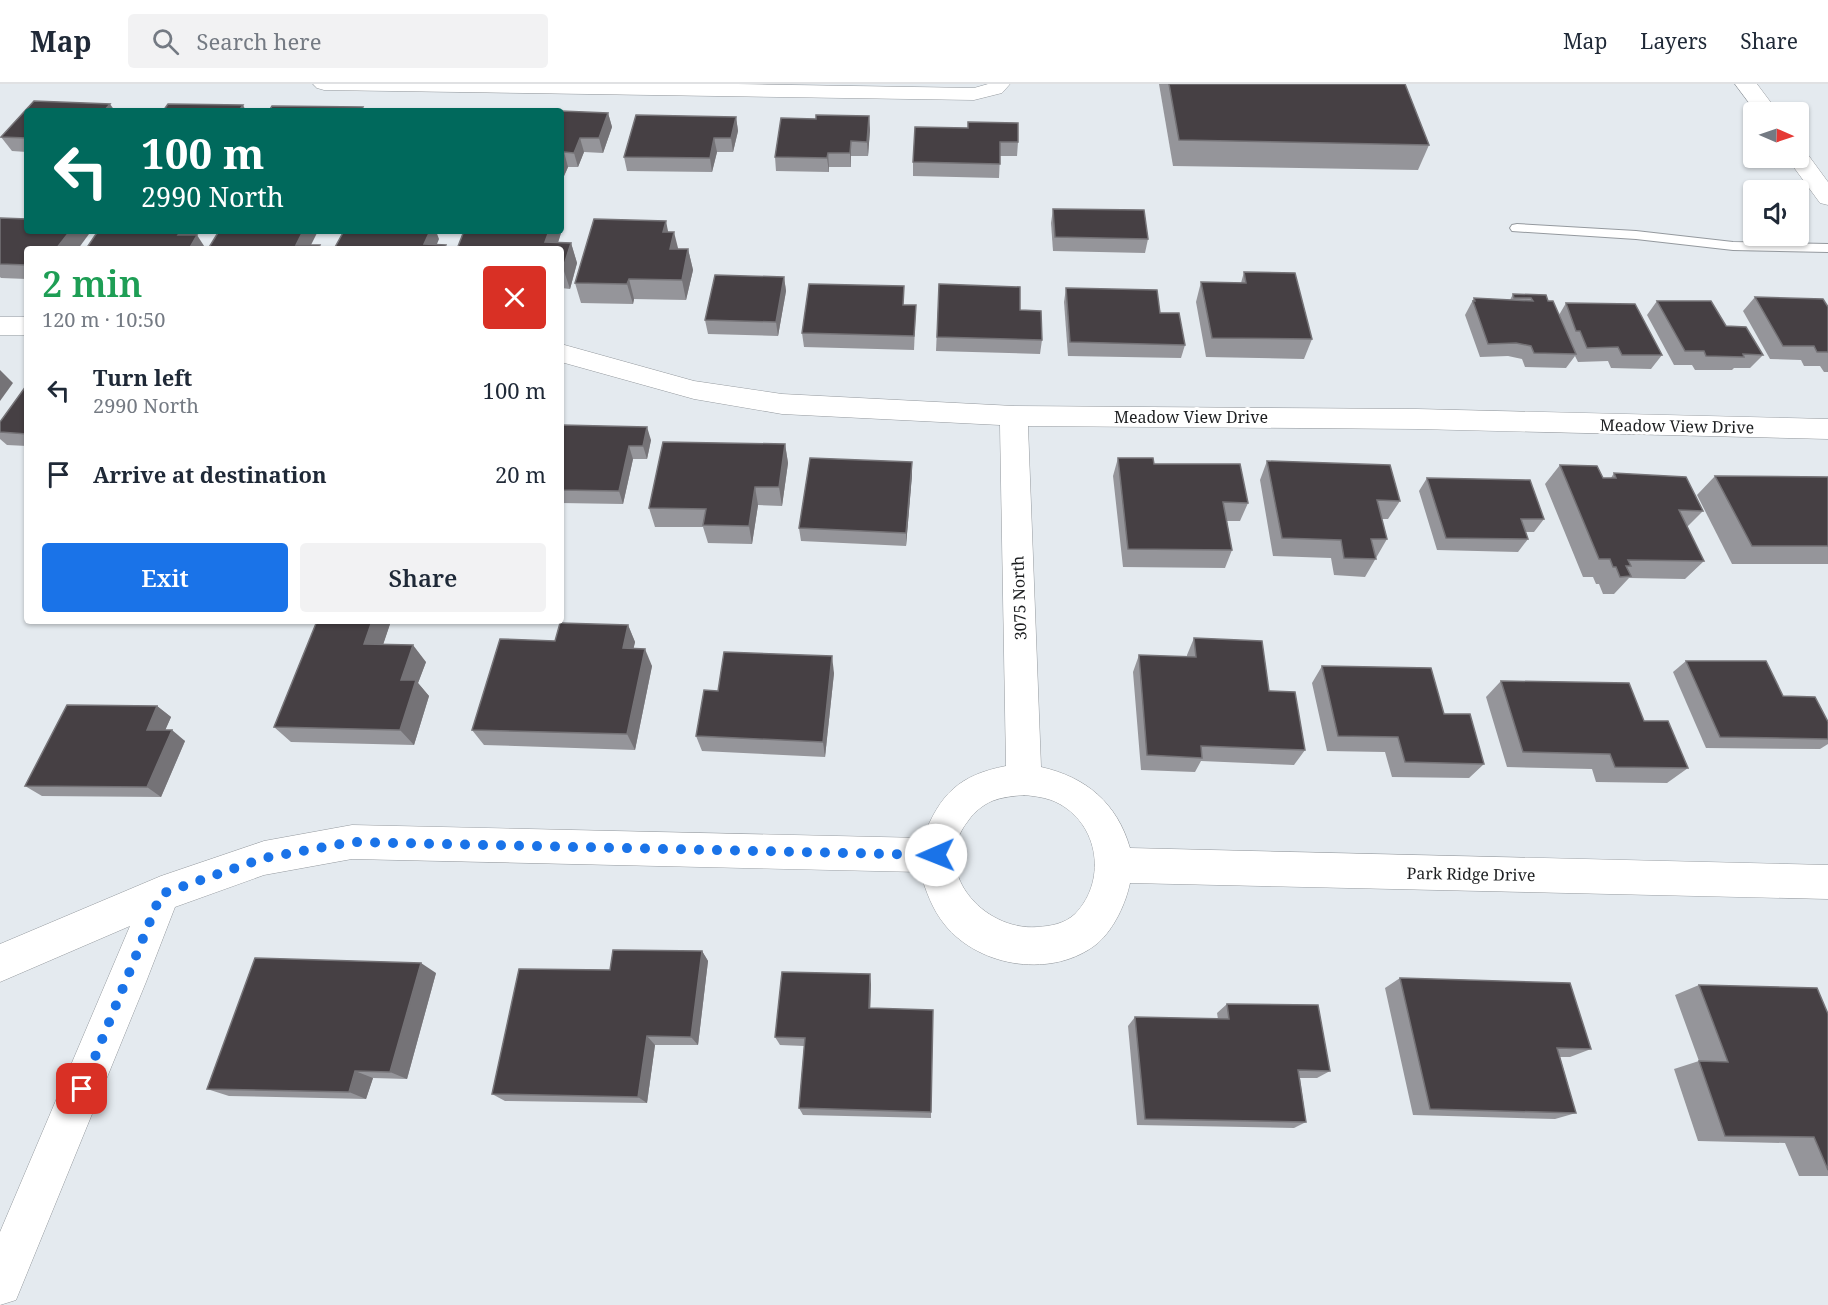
<!DOCTYPE html>
<meta charset="utf-8">
<style>
:root{--surface:#fff;--page:#f2f2f3;--text:#1f2937;--muted:#747a83;--line:#e0e1e3;--accent:#1a73e8}
body{margin:0;font-family:"Noto Serif",serif;background:var(--page);color:var(--text);height:100vh;display:flex;flex-direction:column;font-size:22px;white-space:nowrap}
*{box-sizing:border-box;margin:0}
p{font-size:20px;color:var(--muted)}
.icon{flex:none;width:33px;height:33px;fill:none;stroke:currentColor;stroke-width:2;stroke-linecap:round;stroke-linejoin:round}
.map{position:relative;flex:1;overflow:hidden}
.details{position:absolute;left:24px;top:162px;width:540px;height:378px;display:flex;flex-direction:column;background:var(--surface);border-radius:6px;box-shadow:0 2px 4px #0004}
.details>*{flex:none}
.guide{position:absolute;left:24px;top:24px;width:540px;height:126px;border-radius:6px;box-shadow:0 2px 4px #0004;background:#00695c;color:#fff;overflow:hidden}
.needle{width:39px;rotate:92deg}
.buttons{position:absolute;left:1743px;top:18px;display:grid;gap:12px}
.buttons a{display:grid;place-items:center;width:66px;height:66px;border-radius:6px;background:var(--surface);box-shadow:0 2px 4px #0004;font-size:30px}
.pin{position:absolute;display:grid;place-items:center;width:51px;height:51px;color:#fff;margin:-26px;border-radius:12px;box-shadow:0 3px 9px #0006}
.me{position:absolute;width:66px;margin:-33px;rotate:269deg;stroke-linejoin:round;filter:drop-shadow(0 0 4px #0008)}
.turn{display:flex;align-items:center;gap:21px;height:126px;padding:0 18px;font-size:27px}
.turn .icon{width:78px;height:78px;stroke-width:2.5}
.turn b{display:block;font-size:42px;line-height:51px}
.round{display:grid;place-items:center;flex:none;width:63px;height:63px;border-radius:6px;background:var(--page)}
.headline{display:flex;align-items:center;justify-content:space-between;height:102px;padding:0 18px}
h1{font-size:36px;font-weight:600;line-height:45px;color:#1e9e55}
.primary-button{display:flex;gap:12px;margin-top:auto;padding:12px 18px}
.primary-button a{flex:1;height:69px;border-radius:6px;background:var(--accent);color:#fff;font-size:24px;font-weight:600;line-height:69px;text-align:center}
.primary-button a+a{background:var(--page);color:var(--text)}
ul{padding:0;list-style:none}
li{display:flex;align-items:center;gap:18px;height:84px;padding:0 18px}
li div{flex:1}
li b{display:block;font-size:22px}
li em{font-style:normal}
header{display:flex;align-items:center;gap:36px;box-sizing:border-box;height:84px;padding:0 30px;background:var(--surface);border-bottom:2px solid var(--line)}
header strong{font-size:28px}
nav{display:flex;gap:33px;margin-inline-start:auto;font-size:21px}
.search{width:420px;height:54px;background:var(--page);display:flex;align-items:center;gap:15px;box-sizing:border-box;padding:0 21px;border-radius:6px;color:var(--muted);font-size:22px}
.map>svg:first-child{display:block}
</style>
<header>
<strong>Map</strong>
<div class="search"><svg class="icon" aria-label="search" viewBox="0 0 24 24"><circle cx="10" cy="10" r="6"/><path d="M15 15l6 6"/></svg>Search here</div>
<nav><a>Map</a><a>Layers</a><a>Share</a></nav>
</header>
<div class="map">
<svg width="1828" height="1221" viewBox="0 0 1828 1221">
<rect width="100%" height="100%" fill="#e4eaef"/>
<g fill="none" stroke-linecap="round" stroke-linejoin="round">
<defs>
<polygon id="lane" points="1517,140 1636,147 1733,158 1828,160 1828,168 1733,166 1636,155 1512,147 1510,144 1512,141"/>
<g id="street">
<polygon points="313,0 737,0 974,4 988,0 1010,0 1002,9 974,16 324,6 317,4"/>
<rect x="0" y="233" width="27" height="18"/>
<path d="M561,260L694,297L782,310L1014,322L1417,325L1828,335V355L1417,345L1028,342L1041,683C1086,693 1117,719 1130,764L1828,781V815L1130,799C1126,819 1114,845 1098,859C1054,895 980,884 945,841C932,825 926,807 920,788L352,775L264,791L175,823L146,898L16,1216L0,1221V1148L130,842L0,898V860L161,792L264,757L352,741L923,754C940,710 959,691 1006,682L1000,341L782,330L694,315L561,278ZM1024,711C1033,712 1042,713 1051,716C1098,734 1109,795 1075,830C1064,840 1051,842 1037,843C983,847 929,786 968,737C974,728 983,721 992,717C1002,713 1014,712 1024,711Z"/>
</g>
<g id="secondary">
<polygon points="1735,0 1757,0 1778,28 1756,28"/>
<polygon points="1798,66 1806,68 1828,98 1828,121 1820,119 1787,74 1798,74"/>
</g>
</defs>
<use href="#lane" stroke="#94999e" stroke-width="2"/>
<use href="#street" stroke="#94999e" stroke-width="1"/>
<use href="#secondary" stroke="#94999e" stroke-width="1"/>
<use href="#lane" fill="#fff" fill-rule="evenodd"/>
<use href="#street" fill="#fff" fill-rule="evenodd"/>
<use href="#secondary" fill="#fff" fill-rule="evenodd"/>
</g>
<g fill="#95959a">
<polygon points="1159,0 1405,0 1429,61 1418,86 1173,82"/>
<polygon points="27,27 27,68 12,67 1,53"/>
<polygon points="561,27 608,29 612,43 603,69 584,68 578,83 568,83 564,92 561,92"/>
<polygon points="869,32 870,46 868,72 851,72 851,83 829,83 829,88 776,87 775,73 816,35"/>
<polygon points="736,33 738,47 733,68 717,68 712,88 627,87 624,73"/>
<polygon points="968,44 1018,58 1017,72 1000,72 999,94 913,92 913,78"/>
<polygon points="1053,125 1148,155 1145,169 1053,167 1051,139"/>
<polygon points="0,134 27,147 87,147 89,150 27,165 27,195 1,194 0,193"/>
<polygon points="464,147 561,147 561,149 558,158 571,159 577,179 570,205 561,204 561,165"/>
<polygon points="668,148 678,165 688,165 693,186 686,216 634,215 633,220 581,219 575,199"/>
<polygon points="1244,188 1312,255 1304,275 1206,273 1196,218 1201,198 1241,199"/>
<polygon points="784,193 786,207 778,252 708,250 705,236"/>
<polygon points="939,200 1042,256 1040,270 936,267"/>
<polygon points="1066,204 1160,229 1185,261 1181,274 1068,272 1064,218"/>
<polygon points="1513,210 1548,217 1559,231 1566,219 1662,271 1651,285 1611,284 1608,277 1578,278 1575,272 1566,284 1525,283 1522,275 1508,272 1480,273 1465,231 1474,214 1510,216"/>
<polygon points="1755,213 1828,223 1828,288 1824,288 1820,282 1804,282 1801,276 1770,275 1743,227"/>
<polygon points="1657,217 1726,242 1763,271 1750,284 1734,284 1732,286 1695,286 1692,281 1674,281 1647,231"/>
<polygon points="916,221 914,266 804,263 802,249"/>
<polygon points="27,302 27,362 7,361 0,355 0,338"/>
<polygon points="561,341 651,356 647,375 633,375 623,420 561,419"/>
<polygon points="785,360 788,379 782,422 758,421 752,460 708,459 703,443 655,443 649,424"/>
<polygon points="1118,374 1248,419 1240,437 1227,437 1232,466 1225,484 1123,483 1113,392"/>
<polygon points="1267,377 1400,417 1388,435 1382,435 1387,455 1365,493 1334,491 1331,474 1273,472 1260,396"/>
<polygon points="1560,381 1603,394 1611,394 1614,389 1703,427 1687,443 1704,477 1685,495 1629,494 1614,510 1603,510 1599,500 1596,500 1593,493 1583,493 1545,400"/>
<polygon points="912,391 906,462 801,457 799,444"/>
<polygon points="1715,392 1828,393 1828,480 1732,480 1697,411"/>
<polygon points="1427,394 1544,435 1534,448 1525,448 1528,455 1518,468 1437,466 1419,407"/>
<polygon points="317,537 388,537 390,540 383,560 426,578 418,599 429,612 414,661 291,658 274,643"/>
<polygon points="628,541 635,558 633,565 652,582 635,666 484,661 472,646 555,557"/>
<polygon points="1194,554 1269,607 1305,666 1294,681 1201,677 1195,688 1141,686 1133,588 1139,571 1187,573 1187,571"/>
<polygon points="1686,577 1783,612 1828,638 1828,660 1820,665 1706,664 1673,588"/>
<polygon points="1322,582 1484,680 1469,694 1392,693 1385,668 1327,667 1312,599"/>
<polygon points="834,589 825,673 702,667 696,652 718,607"/>
<polygon points="1501,597 1688,684 1667,699 1596,698 1592,685 1507,683 1486,613"/>
<polygon points="157,622 171,633 165,646 185,657 161,713 42,712 25,702"/>
<polygon points="702,867 708,877 698,961 655,961 647,1019 505,1017 492,1010 610,886"/>
<polygon points="436,889 407,995 373,994 366,1015 229,1012 207,1005"/>
<polygon points="1400,894 1591,965 1570,973 1560,973 1576,1029 1555,1035 1413,1031 1385,904"/>
<polygon points="871,900 870,924 931,1028 931,1034 803,1031 799,1024 804,962 780,961 775,953"/>
<polygon points="1699,901 1828,930 1828,1092 1799,1092 1785,1059 1698,1057 1674,985 1699,977 1675,911"/>
<polygon points="1227,920 1330,987 1317,994 1300,994 1306,1038 1294,1044 1137,1041 1128,942 1135,933 1218,935 1217,929"/>
</g>
<g fill="#757377">
<polygon points="110,20 115,27 104,27"/>
<polygon points="243,21 246,27 239,27"/>
<polygon points="608,29 612,43 603,69 599,54"/>
<polygon points="869,32 870,46 868,72 867,58"/>
<polygon points="736,33 738,47 733,68 731,54"/>
<polygon points="580,54 584,68 578,83 574,69"/>
<polygon points="714,54 717,68 712,88 710,74"/>
<polygon points="851,57 851,83 850,69"/>
<polygon points="564,68 568,83 564,92 561,82 561,75"/>
<polygon points="828,69 829,83 829,88 827,74"/>
<polygon points="666,137 670,157 663,148"/>
<polygon points="70,147 87,147 89,150 78,165 56,165"/>
<polygon points="181,147 199,147 188,165 178,151"/>
<polygon points="303,147 318,147 309,165 296,161"/>
<polygon points="430,147 436,147 439,155 435,165 424,160"/>
<polygon points="549,147 561,147 561,149 556,165 545,158"/>
<polygon points="674,148 679,168 670,165"/>
<polygon points="197,151 206,165 189,165"/>
<polygon points="571,159 577,179 570,205 563,184"/>
<polygon points="688,165 693,186 686,216 682,196"/>
<polygon points="784,193 786,207 778,252 776,238"/>
<polygon points="629,195 634,215 633,220 627,200"/>
<polygon points="0,286 13,299 0,317"/>
<polygon points="647,343 651,356 647,375 643,362"/>
<polygon points="785,360 788,379 782,422 779,403"/>
<polygon points="629,362 633,375 623,420 619,407"/>
<polygon points="912,378 912,391 906,462 906,449"/>
<polygon points="755,403 758,421 752,460 749,442"/>
<polygon points="372,537 388,537 390,540 378,576 364,560"/>
<polygon points="628,541 635,558 630,581 623,564"/>
<polygon points="413,561 426,578 418,599 429,612 414,661 400,646 401,596"/>
<polygon points="645,565 652,582 635,666 627,650"/>
<polygon points="832,572 834,589 825,673 823,658"/>
<polygon points="157,622 171,633 161,656 147,646"/>
<polygon points="172,646 185,657 161,713 147,703"/>
<polygon points="702,867 708,877 698,961 691,953"/>
<polygon points="421,879 436,889 407,995 390,988"/>
<polygon points="870,890 871,900 870,933 869,924"/>
<polygon points="647,952 655,961 647,1019 638,1013"/>
<polygon points="355,987 373,994 366,1015 349,1008"/>
</g>
<g fill="#464044" stroke="#757377" stroke-width="1.5">
<polygon points="1169,0 1405,0 1429,61 1179,56"/>
<polygon points="34,17 110,20 104,27 27,27 27,54 1,53"/>
<polygon points="168,20 243,21 239,27 163,27"/>
<polygon points="272,22 363,23 361,27 269,27"/>
<polygon points="394,26 440,27 393,27"/>
<polygon points="516,26 551,27 515,27"/>
<polygon points="561,27 608,29 599,54 580,54 574,69 564,68 561,75"/>
<polygon points="636,31 736,33 731,54 714,54 710,74 624,73"/>
<polygon points="816,31 869,32 867,58 851,57 850,69 828,69 827,74 775,73 781,34 816,35"/>
<polygon points="968,38 1018,39 1018,58 1000,58 1000,80 913,78 915,43 968,44"/>
<polygon points="1053,125 1144,126 1148,155 1055,153"/>
<polygon points="0,134 27,135 27,147 70,147 56,165 27,165 27,181 0,180"/>
<polygon points="594,135 666,137 663,148 674,148 670,165 688,165 682,196 629,195 627,200 575,199"/>
<polygon points="98,147 181,147 178,151 197,151 189,165 86,165"/>
<polygon points="219,147 303,147 296,161 320,161 318,165 208,165"/>
<polygon points="344,147 430,147 424,160 446,161 444,165 334,165"/>
<polygon points="464,147 549,147 545,158 571,159 563,184 561,184 561,165 457,165"/>
<polygon points="1244,188 1295,189 1312,255 1212,254 1201,198 1246,199"/>
<polygon points="715,191 784,193 776,238 705,236"/>
<polygon points="809,200 904,202 903,221 916,221 914,252 802,249"/>
<polygon points="939,200 1020,203 1020,226 1041,227 1042,256 937,253"/>
<polygon points="1066,204 1157,206 1160,229 1179,229 1185,261 1070,258"/>
<polygon points="1513,210 1546,211 1548,217 1553,217 1576,270 1534,269 1531,262 1516,259 1488,260 1473,217 1475,217 1474,214 1533,217 1531,214 1514,214"/>
<polygon points="1755,213 1823,215 1828,223 1828,268 1817,268 1814,262 1783,262"/>
<polygon points="1657,217 1711,217 1726,242 1746,243 1763,271 1743,270 1744,273 1706,272 1704,267 1685,267"/>
<polygon points="1566,219 1635,220 1662,271 1622,271 1618,263 1587,264 1580,247 1576,247"/>
<polygon points="26,302 27,302 27,350 0,348 0,338"/>
<polygon points="561,341 647,343 643,362 629,362 619,407 561,406"/>
<polygon points="663,358 785,360 779,403 755,403 749,442 703,441 706,425 649,424"/>
<polygon points="810,374 912,378 906,449 799,444"/>
<polygon points="1118,374 1153,374 1154,380 1240,380 1248,419 1223,418 1232,466 1128,465"/>
<polygon points="1267,377 1390,381 1400,417 1377,416 1387,455 1371,455 1376,475 1344,474 1341,456 1282,454"/>
<polygon points="1560,381 1597,382 1603,394 1616,394 1614,389 1686,393 1703,427 1679,426 1704,477 1628,476 1631,482 1626,482 1631,492 1620,493 1616,483 1613,483 1610,475 1599,475"/>
<polygon points="1715,392 1828,393 1828,462 1752,462"/>
<polygon points="1427,394 1530,396 1544,435 1521,435 1528,455 1446,454"/>
<polygon points="317,537 372,537 364,560 413,561 401,596 416,596 400,646 274,643"/>
<polygon points="560,539 628,541 623,564 645,565 627,650 472,646 500,555 555,557"/>
<polygon points="1194,554 1262,557 1269,607 1295,608 1305,666 1201,662 1202,674 1147,671 1139,571 1196,573"/>
<polygon points="724,568 832,572 823,658 696,652 704,606 718,607"/>
<polygon points="1686,577 1766,577 1783,612 1815,613 1828,638 1828,655 1720,653"/>
<polygon points="1322,582 1431,584 1444,630 1470,630 1484,680 1405,678 1398,653 1338,652"/>
<polygon points="1501,597 1629,599 1644,637 1668,637 1688,684 1615,683 1610,670 1523,668"/>
<polygon points="67,621 157,622 147,646 172,646 147,703 25,702"/>
<polygon points="613,866 702,867 691,953 647,952 638,1013 492,1010 519,885 610,886"/>
<polygon points="255,874 421,879 390,988 355,987 349,1008 207,1005"/>
<polygon points="782,888 870,890 869,924 933,926 931,1028 799,1024 805,954 775,953"/>
<polygon points="1400,894 1570,899 1591,965 1557,964 1576,1029 1430,1025"/>
<polygon points="1699,901 1817,904 1828,930 1828,1086 1814,1053 1725,1052 1699,977 1728,978"/>
<polygon points="1227,920 1318,921 1330,987 1298,986 1306,1038 1145,1035 1135,933 1229,935"/>
</g>
<g fill="none" stroke-linecap="round" stroke-linejoin="round">
<polyline stroke="#1a73e8" stroke-width="10" stroke-dasharray="0 18" points="82,1005 161,810 264,774 352,758 936,771"/>
</g>
<g text-anchor="middle" dominant-baseline="central" stroke-width="6" stroke-linejoin="round" paint-order="stroke">
<g font-size="16" fill="#1c1e20" stroke="#fff">
<text x="1191" y="333">Meadow View Drive</text>
<text transform="translate(1677 342) rotate(1)">Meadow View Drive</text>
<text transform="translate(1019 514) rotate(-92)">3075 North</text>
<text transform="translate(1471 790) rotate(1)">Park Ridge Drive</text>
</g>
</g>
</svg>
<div class="buttons">
<a><svg class="needle" viewBox="-14 -14 28 28"><path d="M0-13l5 13h-10z" fill="#e53935"/><path d="M0 13l5-13h-10z" fill="#747a83"/></svg></a>
<a><svg class="icon" aria-label="sound" viewBox="0 0 24 24"><path d="M4 9h4l5-4v14l-5-4H4zM17 9q2 3 0 6"/></svg></a>
</div>
<div class="pin" style="left:82px;top:1005px;background:#d93025"><svg class="icon" aria-label="arrive" viewBox="0 0 24 24"><path d="M6 21V4h12l-3 4 3 4H6"/></svg></div>
<svg class="me" style="left:936px;top:771px" viewBox="-20 -20 40 40"><circle r="19" fill="#fff"/><path d="M0-13L10 11 0 6-10 11z" fill="#1a73e8"/></svg>
<div class="guide">
<div class="turn"><svg class="icon" aria-label="left" viewBox="0 0 24 24"><path d="M17 20v-9H6M10 6l-5 5 5 5"/></svg><div><b>100 m</b>2990 North</div></div>
</div>
<section class="details">
<div class="headline"><div><h1>2 min</h1><p>120 m · 10:50</p></div><a class="round" style="background:#d93025;color:#fff"><svg class="icon" aria-label="close" viewBox="0 0 24 24"><path d="M6 6l12 12M18 6L6 18"/></svg></a></div>
<ul>
<li><svg class="icon" aria-label="left" viewBox="0 0 24 24"><path d="M17 20v-9H6M10 6l-5 5 5 5"/></svg><div><b>Turn left</b><p>2990 North</p></div><em>100 m</em></li>
<li><svg class="icon" aria-label="arrive" viewBox="0 0 24 24"><path d="M6 21V4h12l-3 4 3 4H6"/></svg><div><b>Arrive at destination</b></div><em>20 m</em></li>
</ul>
<div class="primary-button"><a>Exit</a><a>Share</a></div>
</section>
</div>
